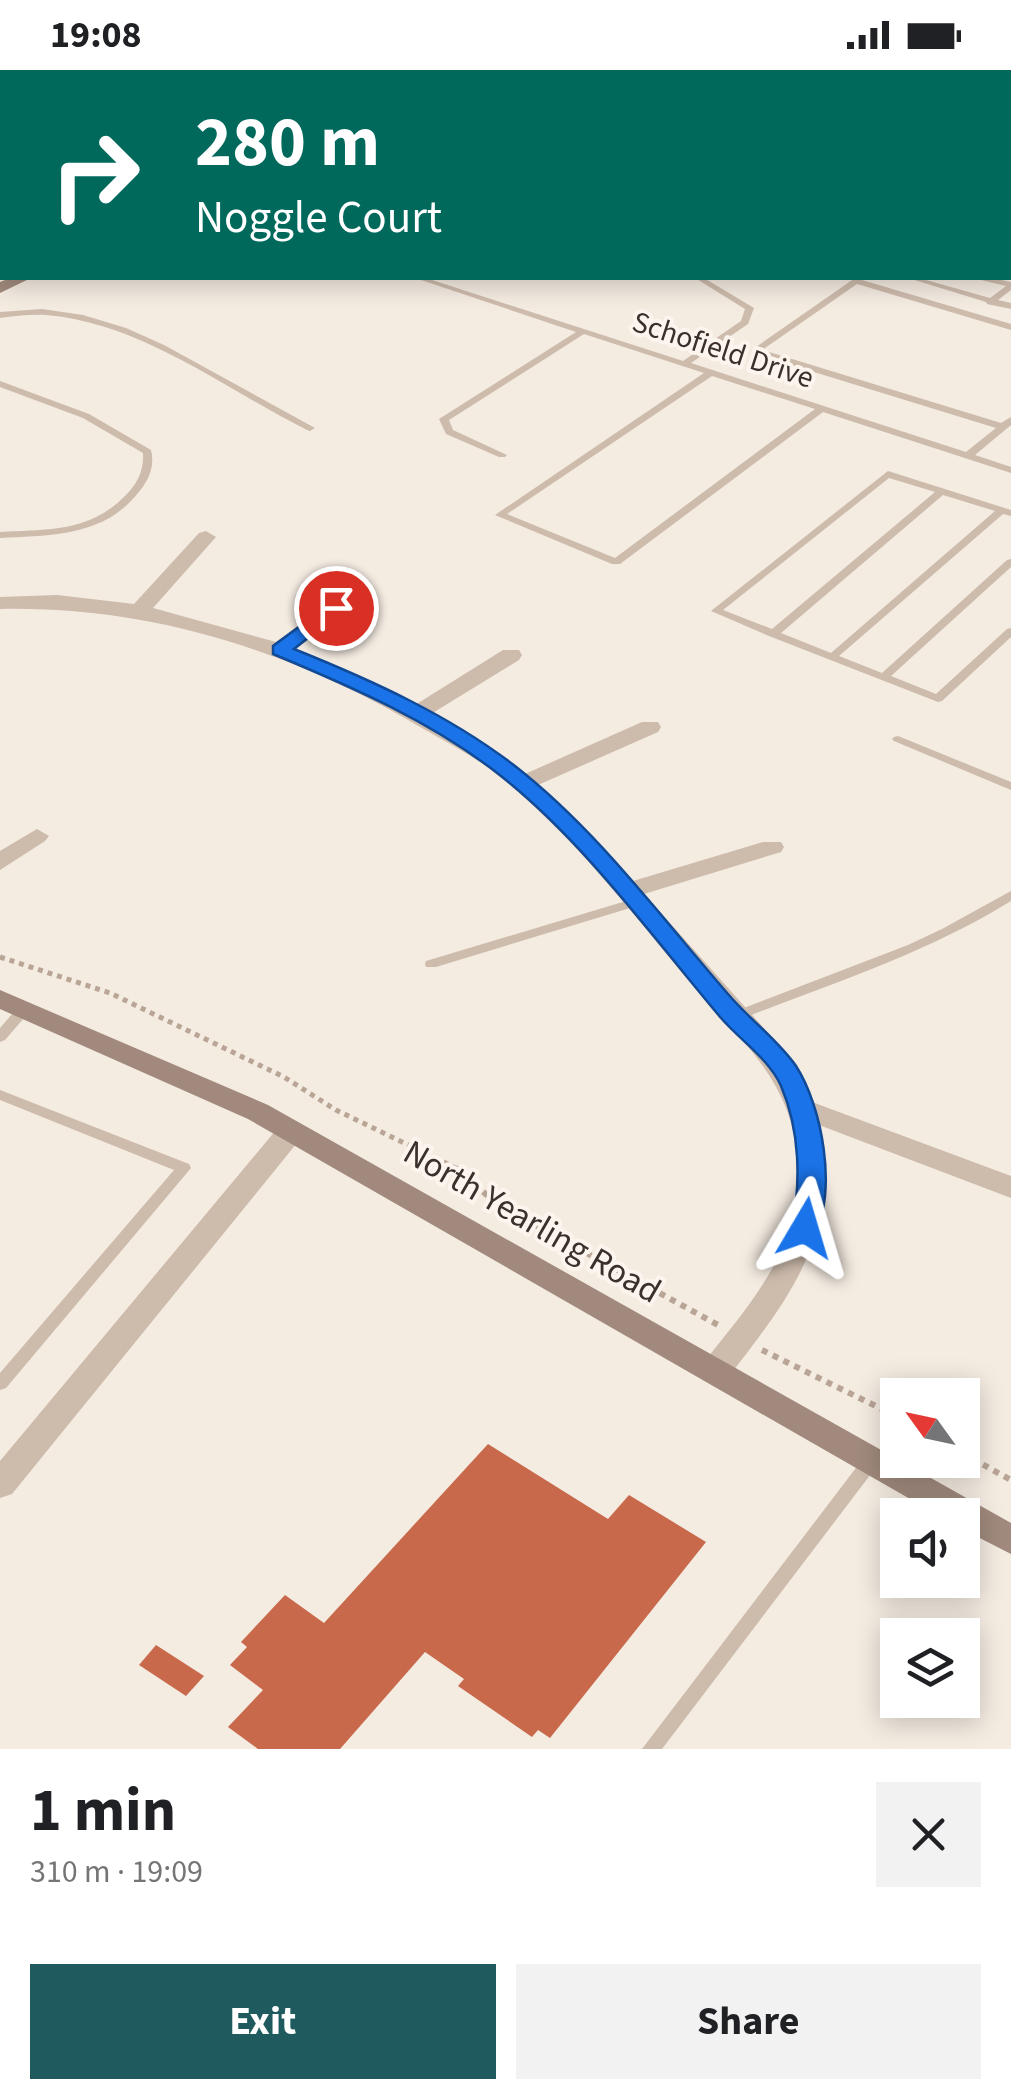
<!DOCTYPE html>
<meta charset="utf-8">
<style>
:root{--surface:#fff;--page:#f2f2f2;--text:#202124;--muted:#757577;--accent:#1f5a5e}
body{margin:0;font-family:"Source Sans 3",sans-serif;background:var(--page);color:var(--text);height:100vh;display:flex;flex-direction:column;font-size:38px;white-space:nowrap}
*{box-sizing:border-box;margin:0}
p{font-size:32px;color:var(--muted)}
.icon{flex:none;width:55px;height:55px;fill:none;stroke:currentColor;stroke-width:2;stroke-linecap:round;stroke-linejoin:round}
.map{position:relative;height:1679px;overflow:hidden}
.drawer{display:flex;flex-direction:column;background:var(--surface);flex:1}
.drawer>*{flex:none}
.guide{position:absolute;left:0px;top:0px;width:1012px;height:210px;box-shadow:0 5px 25px #0003;background:#00695c;color:#fff;overflow:hidden}
.needle{width:65px;rotate:303deg}
.buttons{position:absolute;left:880px;top:1308px;display:grid;gap:20px}
.buttons a{display:grid;place-items:center;width:100px;height:100px;border-radius:0px;background:var(--surface);box-shadow:0 5px 25px #0003;font-size:50px}
.pin{position:absolute;display:grid;place-items:center;width:85px;height:85px;color:#fff;margin:-42px;border:5px solid #fff;border-radius:50%;box-shadow:0 2px 10px #0007}
.me{position:absolute;width:110px;margin:-55px;rotate:7deg;stroke-linejoin:round;filter:drop-shadow(0 0 8px #0008)}
.turn{display:flex;align-items:center;gap:35px;height:210px;padding:0 30px;font-size:45px}
.turn .icon{width:130px;height:130px;stroke-width:2.5}
.turn b{display:block;font-size:70px;line-height:85px}
.round{display:grid;place-items:center;flex:none;width:105px;height:105px;border-radius:0px;background:var(--page)}
.overview{display:flex;align-items:center;justify-content:space-between;height:170px;padding:0 30px}
h1{font-size:60px;font-weight:700;line-height:75px}
.primary-button{display:flex;gap:20px;margin-top:auto;padding:20px 30px}
.primary-button a{flex:1;height:115px;border-radius:0px;background:var(--accent);color:#fff;font-size:40px;font-weight:700;line-height:115px;text-align:center}
.primary-button a+a{background:var(--page);color:var(--text)}
.status{display:flex;justify-content:space-between;align-items:center;height:70px;padding:0 50px;background:var(--surface);direction:ltr}
.status svg{height:28px;fill:currentColor}
.map>svg:first-child{display:block}
</style>
<div class="status"><b>19:08</b><svg viewBox="0 0 49 12"><path d="M0 12V9h3v3zM5 12V6h3v6zM10 12V3h3v9zM15 12V0h3v12zM26 1h20v11H26zM47 4h2v5h-2z"/></svg></div>
<div class="map">
<svg width="1011" height="1679" viewBox="0 0 1011 1679">
<rect width="100%" height="100%" fill="#f4ebe1"/>
<g fill="#c8694b">
<polygon points="488,1374 608,1449 629,1425 706,1472 550,1668 538,1660 532,1667 458,1616 464,1609 425,1582 340,1679 258,1679 228,1657 263,1620 230,1595 247,1577 241,1572 285,1525 324,1553"/>
<polygon points="156,1575 204,1606 186,1626 139,1595"/>
</g>
<g fill="none" stroke-linecap="round" stroke-linejoin="round">
<polyline stroke="#b9a596" stroke-width="4" stroke-dasharray="4 4" stroke-linecap="butt" points="443,2 449,0"/>
<polyline stroke="#b9a596" stroke-width="5" stroke-dasharray="5 5" stroke-linecap="butt" points="0,887 110,923 284,1007 336,1040 460,1100"/>
<g stroke="#b9a596" stroke-width="6" stroke-dasharray="6 6" stroke-linecap="butt">
<polyline points="456,1098 497,1134 718,1255"/>
<polyline points="762,1280 898,1347"/>
<polyline points="962,1383 1011,1410"/>
</g>
<g fill="#cdbbac" fill-rule="evenodd">
<polygon points="221,0 231,0 227,2 219,2"/>
<polygon points="514,0 524,0 520,2 512,2"/>
<polygon points="972,0 980,0 977,2 970,2"/>
<rect x="0" y="93" width="2" height="5"/>
<rect x="1010" y="121" width="1" height="4"/>
<rect x="0" y="150" width="2" height="5"/>
<rect x="1010" y="177" width="1" height="4"/>
<rect x="0" y="185" width="2" height="5"/>
<path d="M415,208H426L683,291L741,251L745,239L695,208H704L754,238L748,254L691,293L966,382L996,358L759,285L756,277L855,208H864L862,210L1011,254V260L857,214L765,278L766,281L1001,353L1011,347V355L975,385L1011,397V403L823,342L620,494H612L495,445L704,303L584,264L449,350L453,360L507,385L505,387H499L446,364L439,349L576,262ZM712,306L815,339L615,488L507,444Z"/>
<polygon points="908,208 919,208 990,228 1006,216 981,210 980,208 992,208 1011,212 1011,220 998,230 1011,233 1011,239 987,234 986,232"/>
<path d="M42,239L83,245L126,258L164,275L315,358L310,361L307,360C223,318 142,253 46,245C31,244 15,246 0,248V242Z"/>
<path d="M0,311L89,344L151,380C155,396 149,410 138,423C103,467 51,465 0,468V462C48,459 89,463 126,425C138,413 144,400 143,383L83,348L0,317Z"/>
<path d="M888,401L1011,440V446L1003,444L839,586L882,603L1007,490L1011,489V497L891,606L936,624L1007,559L1011,558V567L942,631L938,632L769,566L711,541ZM889,408L935,422L772,559L723,540ZM943,425L995,441L831,583L781,563Z"/>
<polygon points="898,666 1011,712 1011,720 894,671 892,669 894,667"/>
<path d="M1011,821V831C927,883 833,913 741,949L736,950L729,946L731,943L908,875L942,859Z"/>
<polygon points="636,828 640,829 642,832 640,835 436,897 426,897 425,894 426,891"/>
<polygon points="25,934 32,938 30,941 5,970 0,972 0,958 20,935"/>
<polygon points="0,1020 189,1094 191,1098 6,1318 0,1320 0,1303 174,1100 0,1030"/>
<polygon points="871,1384 877,1386 879,1391 877,1396 662,1679 642,1679 865,1386"/>
</g>
<g fill="#cdbbac" fill-rule="evenodd">
<polygon points="613,0 636,0 637,2 615,2"/>
<rect x="1010" y="95" width="1" height="10"/>
<path d="M206,461L216,467L153,538L276,572L352,516H366V524L295,579L415,635L503,580H519L522,585L519,590L431,644L525,704L642,652H658L661,657L658,662L538,715L633,811L763,772H781L784,777L781,782L644,824L779,975L812,1032L1011,1106V1128L819,1055C842,1163 789,1229 726,1310L715,1313L704,1310L699,1301L704,1292C744,1242 796,1183 798,1115C802,1015 742,973 683,904C626,835 569,762 499,706C476,687 448,673 422,658C292,581 152,536 0,539V527L57,525L134,534L199,463Z"/>
<polygon points="37,759 49,766 45,771 0,800 0,781"/>
<polygon points="291,1051 301,1054 305,1061 301,1068 12,1424 0,1428 0,1391 281,1054"/>
</g>
<g fill="#a18a7d" fill-rule="evenodd">
<polygon points="10,208 31,208 0,223 0,212"/>
<polygon points="0,920 268,1035 1011,1453 1011,1484 962,1459 962,1445 938,1445 248,1049 0,939"/>
</g>
</g>
<path fill="#1a73e8" stroke="#114b97" stroke-width="2.5" d="M330,534L346,538L294,579C371,610 449,645 515,696C597,760 661,847 728,924C749,949 778,970 796,996C822,1036 838,1122 814,1165H796L792,1158C801,1112 800,1060 781,1016C769,989 740,970 721,948C651,865 585,773 501,706C433,652 352,617 273,584V576Z"/>
<g text-anchor="middle" dominant-baseline="central" stroke-width="8" stroke-linejoin="round" paint-order="stroke">
<g font-size="30" fill="#3b302b" stroke="#fbf5ee">
<text transform="translate(723 280) rotate(18)">Schofield Drive</text>
</g>
<g font-size="35" fill="#3b302b" stroke="#fbf5ee">
<text transform="translate(532 1152) rotate(30)">North Yearling Road</text>
</g>
</g>
</svg>
<div class="buttons">
<a><svg class="needle" viewBox="-14 -14 28 28"><path d="M0-13l5 13h-10z" fill="#e53935"/><path d="M0 13l5-13h-10z" fill="#757577"/></svg></a>
<a><svg class="icon" aria-label="sound" viewBox="0 0 24 24"><path d="M4 9h4l5-4v14l-5-4H4zM17 9q2 3 0 6"/></svg></a>
<a><svg class="icon" aria-label="layers" viewBox="0 0 24 24"><path d="M12 4l9 5-9 5-9-5zM3 14l9 5 9-5"/></svg></a>
</div>
<div class="pin" style="left:336px;top:538px;background:#d93025"><svg class="icon" aria-label="arrive" viewBox="0 0 24 24"><path d="M6 21V4h12l-3 4 3 4H6"/></svg></div>
<svg class="me" style="left:805px;top:1158px" viewBox="-20 -20 40 40"><path d="M0-17L14 15 0 8-14 15z" fill="#1a73e8" stroke="#fff" stroke-width="4"/></svg>
<div class="guide">
<div class="turn"><svg class="icon" aria-label="right" viewBox="0 0 24 24"><path d="M7 20v-9h11M14 6l5 5-5 5"/></svg><div><b>280 m</b>Noggle Court</div></div>
</div>
</div>
<section class="drawer">
<div class="overview"><div><h1>1 min</h1><p>310 m · 19:09</p></div><a class="round"><svg class="icon" aria-label="close" viewBox="0 0 24 24"><path d="M6 6l12 12M18 6L6 18"/></svg></a></div>
<div class="primary-button"><a>Exit</a><a>Share</a></div>
</section>
